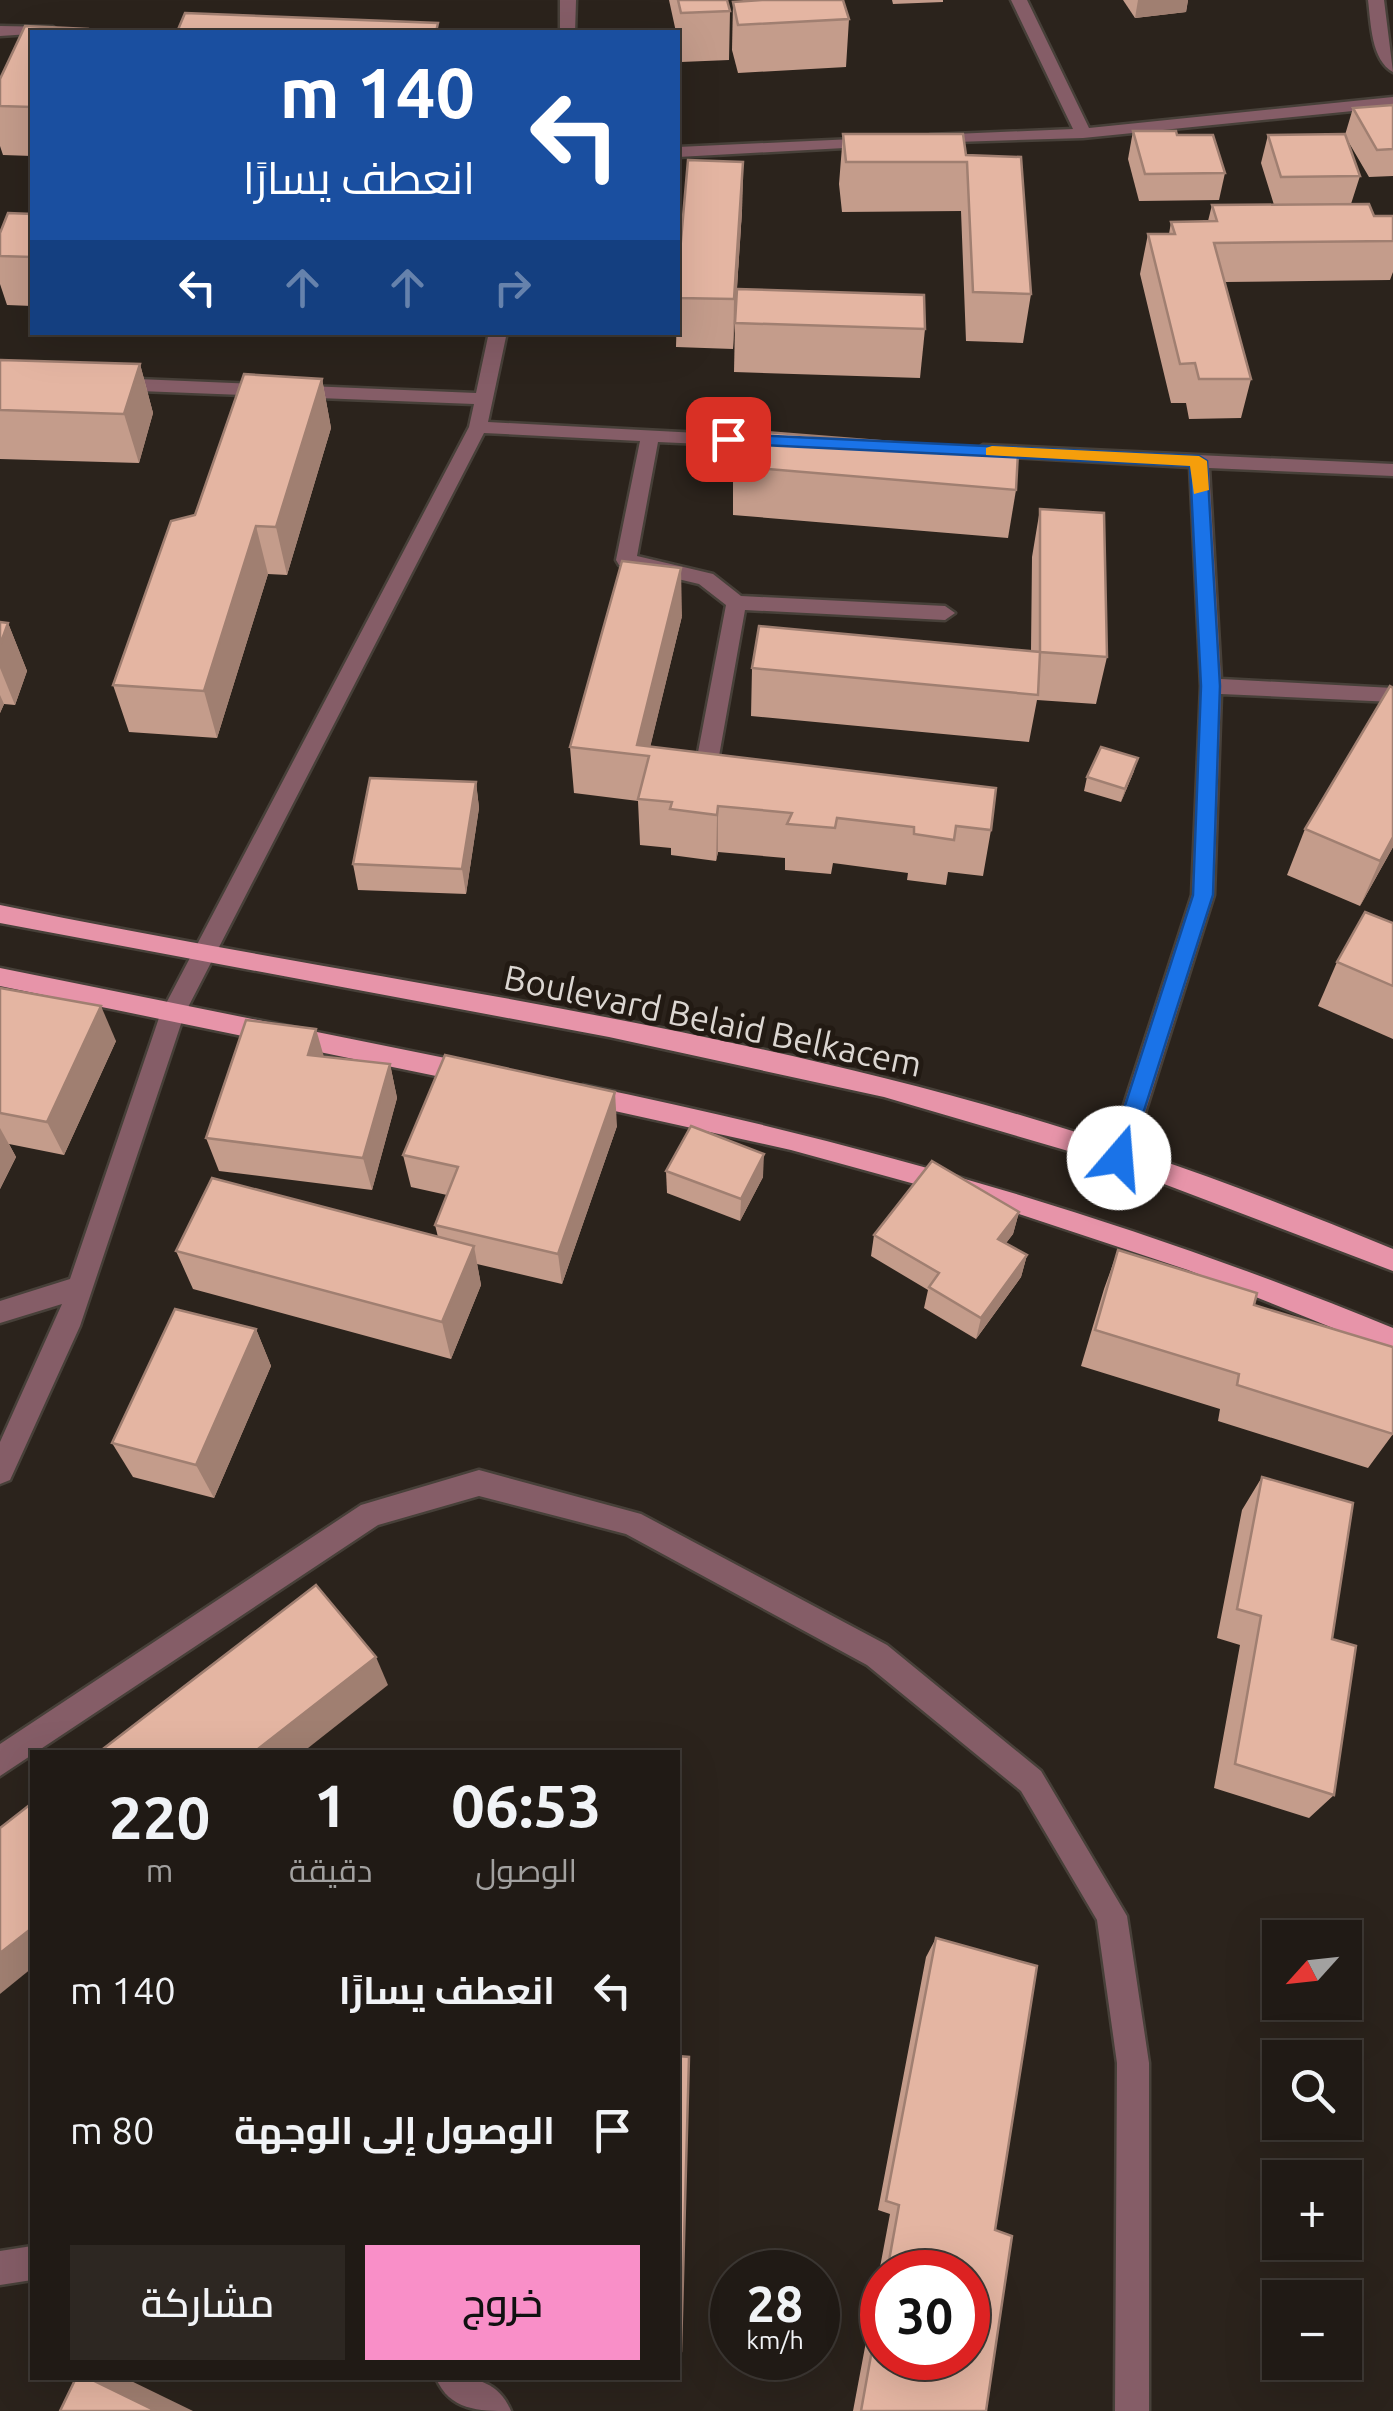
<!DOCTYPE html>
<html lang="ar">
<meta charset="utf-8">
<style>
:root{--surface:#201a15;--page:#2d2722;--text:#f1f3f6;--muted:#a2a1a0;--line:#3d3834;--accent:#f98fc8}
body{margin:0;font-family:Ubuntu,Cairo,sans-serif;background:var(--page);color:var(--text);direction:rtl;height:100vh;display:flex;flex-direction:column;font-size:38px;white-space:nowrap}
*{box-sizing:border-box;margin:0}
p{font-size:32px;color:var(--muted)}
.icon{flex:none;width:55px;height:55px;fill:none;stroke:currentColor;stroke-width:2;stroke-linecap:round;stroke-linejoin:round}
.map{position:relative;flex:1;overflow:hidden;direction:ltr}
.panel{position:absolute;left:30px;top:1750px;width:650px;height:630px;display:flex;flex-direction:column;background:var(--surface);border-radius:0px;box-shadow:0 10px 40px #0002,0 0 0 2px var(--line);direction:rtl}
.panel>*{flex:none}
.hud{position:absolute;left:30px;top:30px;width:650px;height:305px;border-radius:0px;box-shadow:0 10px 40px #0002,0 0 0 2px var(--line);direction:rtl;background:#1a4fa0;color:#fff;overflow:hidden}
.needle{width:65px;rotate:243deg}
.controls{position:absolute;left:1262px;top:1920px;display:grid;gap:20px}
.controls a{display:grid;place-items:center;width:100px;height:100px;border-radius:0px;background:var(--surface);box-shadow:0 10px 40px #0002,0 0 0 2px var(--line);font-size:50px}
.speed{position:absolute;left:710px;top:2250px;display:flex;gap:20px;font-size:50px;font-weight:700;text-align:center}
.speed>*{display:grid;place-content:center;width:130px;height:130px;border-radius:50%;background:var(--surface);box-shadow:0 10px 40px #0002,0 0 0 2px var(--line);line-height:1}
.speed small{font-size:25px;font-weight:400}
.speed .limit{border:15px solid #d22;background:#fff;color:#111}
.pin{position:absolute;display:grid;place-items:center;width:85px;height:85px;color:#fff;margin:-42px;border-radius:20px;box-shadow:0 5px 15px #0006}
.me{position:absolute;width:110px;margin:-55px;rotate:18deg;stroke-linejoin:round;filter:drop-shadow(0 0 8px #0008)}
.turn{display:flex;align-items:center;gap:35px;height:210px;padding:0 40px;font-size:45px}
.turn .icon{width:130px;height:130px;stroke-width:2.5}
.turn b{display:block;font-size:70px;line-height:85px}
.lanes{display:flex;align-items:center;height:95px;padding:0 40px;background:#0003;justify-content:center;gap:50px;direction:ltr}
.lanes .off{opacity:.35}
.eta{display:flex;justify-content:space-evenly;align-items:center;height:170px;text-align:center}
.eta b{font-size:60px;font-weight:600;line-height:70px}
.primary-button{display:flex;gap:20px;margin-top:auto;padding:20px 40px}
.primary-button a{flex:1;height:115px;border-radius:0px;background:var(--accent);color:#111;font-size:40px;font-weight:600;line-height:115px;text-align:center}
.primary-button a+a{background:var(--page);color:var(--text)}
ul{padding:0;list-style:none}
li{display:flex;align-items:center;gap:30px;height:140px;padding:0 40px}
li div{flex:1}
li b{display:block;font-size:38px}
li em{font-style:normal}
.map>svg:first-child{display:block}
</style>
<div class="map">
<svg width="1393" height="2411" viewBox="0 0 1393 2411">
<rect width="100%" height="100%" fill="#2b231c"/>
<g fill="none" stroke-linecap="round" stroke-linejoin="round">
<defs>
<g id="minor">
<polygon points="560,0 576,0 575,32 560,32"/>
<polygon points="1011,0 1027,0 1089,128 1393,97 1393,107 1083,138 924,143 924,137 930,135 1073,129"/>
<path d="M1368,0H1384L1393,72C1371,60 1371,23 1368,0Z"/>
<polygon points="0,26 53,27 61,32 0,36"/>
<polygon points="875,138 883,143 881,146 678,157 678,147"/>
<polygon points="489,332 507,332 488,422 776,437 778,441 769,447 658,442 637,556 713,574 741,596 945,606 955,613 945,620 745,610 719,756 736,760 739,765 728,773 699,768 696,763 726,605 699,584 619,565 616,560 640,441 484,433 184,1015 80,1326 10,1480 0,1484 0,1442 62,1304 0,1323 0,1301 70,1279 160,1015 469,427 474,404 114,390 105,384 114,378 476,393"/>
<polygon points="983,445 1393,464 1393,476 1209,468 1221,679 1393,688 1393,702 1221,694 1214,895 1131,1157 1128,1164 1110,1164 1107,1157 1192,895 1201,686 1190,467 976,455 974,451"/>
<polygon points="479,1470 641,1514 887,1645 1041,1771 1127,1916 1149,2063 1149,2411 1115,2411 1117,2063 1097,1920 1021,1791 867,1665 626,1534 479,1496 378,1525 0,1776 0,1744 361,1505"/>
<polygon points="32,2246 32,2280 0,2285 0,2251"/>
<path d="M436,2378C467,2376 497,2377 511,2411C479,2411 450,2411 436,2378Z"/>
</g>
<g id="major">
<path d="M0,905C294,966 593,1005 884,1078C1058,1121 1227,1180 1393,1249V1271L1106,1162L884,1097L609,1037L0,923Z"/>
<polygon points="0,968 470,1063 482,1073 470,1083 0,986"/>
<path d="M583,1085C862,1142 1130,1220 1393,1328V1352L1188,1270L995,1206L791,1150L574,1102L571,1095L574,1088Z"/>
</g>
</defs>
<use href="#minor" stroke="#474039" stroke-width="5"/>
<use href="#major" stroke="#474039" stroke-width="5"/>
<use href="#minor" fill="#855d67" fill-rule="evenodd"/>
<use href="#major" fill="#e794a9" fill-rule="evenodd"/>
</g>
<g fill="#c49c8b" fill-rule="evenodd">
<polygon points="669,0 727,0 730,11 729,60 681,62 678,42 678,32 676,32"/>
<polygon points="892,0 943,0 943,2 893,4"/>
<polygon points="1123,0 1188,0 1186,12 1135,18"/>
<polygon points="733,2 849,19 846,67 738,73 732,50"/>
<polygon points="25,26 87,29 88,32 32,32 32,156 3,155 0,146 0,79"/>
<polygon points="1393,105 1393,176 1369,177 1345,136 1360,176 1351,204 1374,216 1393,216 1393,272 1390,280 1225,282 1251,379 1241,418 1189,419 1186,403 1171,403 1140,274 1148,234 1169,234 1171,222 1208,221 1212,205 1274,205 1261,163 1268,135 1345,135 1353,108"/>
<polygon points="1133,131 1225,173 1219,200 1139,201 1128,159"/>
<polygon points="843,134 966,155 1031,294 1023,343 966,341 961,211 842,212 839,184"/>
<polygon points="743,162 742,211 733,349 676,347 678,275"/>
<polygon points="32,214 32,306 7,305 0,284 0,233"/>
<polygon points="735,323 925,329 920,378 734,372"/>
<polygon points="0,360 140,364 153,413 139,463 0,459"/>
<polygon points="322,379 331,428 287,575 268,574 217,738 129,732 113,685 195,515"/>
<polygon points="733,466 1016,490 1008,538 733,515"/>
<polygon points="1040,509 1107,657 1096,704 1037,700 1029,742 751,716 752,668 1031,651 1032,557"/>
<polygon points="682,616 650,747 991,830 983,876 948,872 946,885 907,880 908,873 833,863 831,874 785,870 785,858 718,852 716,861 671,855 671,848 640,845 638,801 574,793 570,747"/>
<polygon points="0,622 8,623 27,671 15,705 4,704 0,713"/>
<polygon points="1393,688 1393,847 1360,906 1287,875 1305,829"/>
<polygon points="1134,771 1121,802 1084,791 1087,777"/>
<polygon points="476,782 479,808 466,894 358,890 353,864"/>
<polygon points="1393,923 1393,1039 1318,1006 1337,962"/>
<polygon points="0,988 116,1041 64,1155 9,1144 16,1157 0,1189"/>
<polygon points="390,1064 397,1098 372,1190 219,1171 206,1138"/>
<polygon points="617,1126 562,1284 477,1264 481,1285 451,1359 193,1289 176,1251 438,1237 435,1225 447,1195 411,1187 403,1155"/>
<polygon points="666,1171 763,1177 740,1221 667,1193"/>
<polygon points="1019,1212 1013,1234 1006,1243 1027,1255 1021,1277 976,1339 924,1308 928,1290 871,1256 874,1235"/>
<polygon points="1118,1250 1254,1305 1393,1434 1368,1468 1218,1421 1220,1409 1081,1366 1104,1289"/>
<polygon points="256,1329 271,1366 214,1498 133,1477 112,1443"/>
<polygon points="1262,1477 1332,1639 1334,1795 1309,1818 1214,1788 1240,1645 1217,1638 1242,1510"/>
<path d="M936,1938L995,2230L986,2411H853L890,2214L878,2210L926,1957ZM882,2272H968L882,2358Z"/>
</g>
<g fill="#a07f71">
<polygon points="1138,0 1188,0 1186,12 1135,18"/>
<polygon points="743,162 742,211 733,349 734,299"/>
<polygon points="140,364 153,413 139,463 124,414"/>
<polygon points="322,379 331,428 287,575 276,527"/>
<polygon points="256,526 268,574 217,738 204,691"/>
<polygon points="681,568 682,616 648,756 637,745"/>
<polygon points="8,623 27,671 15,705 0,668 0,645"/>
<polygon points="0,695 4,704 0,713"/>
<polygon points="1138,758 1134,771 1121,802 1125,789"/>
<polygon points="476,782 479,808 466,894 462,869"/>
<polygon points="718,806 718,852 716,861 717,815"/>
<polygon points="1393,837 1393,847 1360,906 1380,861"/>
<polygon points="101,1006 116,1041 64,1155 47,1122"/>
<polygon points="316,1029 326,1064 308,1055"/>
<polygon points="390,1064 397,1098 372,1190 363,1158"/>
<polygon points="615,1092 617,1126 562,1284 558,1254"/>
<polygon points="0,1128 16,1157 0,1189"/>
<polygon points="764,1154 763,1177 740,1221 741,1199"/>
<polygon points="1019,1212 1013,1234 993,1260 998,1239"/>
<polygon points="474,1246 481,1285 451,1359 442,1322"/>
<polygon points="1027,1255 1021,1277 976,1339 981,1318"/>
<polygon points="256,1329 271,1366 214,1498 196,1465"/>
<polygon points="376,1657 388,1685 303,1752 254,1752"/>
<polygon points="32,1928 32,1968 0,1994 0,1953"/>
<polygon points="88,2378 125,2378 193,2411 156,2411"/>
</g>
<g fill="#e4b5a2" stroke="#a07f71" stroke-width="2.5">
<polygon points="678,0 727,0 730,11 681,13"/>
<polygon points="762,0 843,0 849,19 738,25 733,2"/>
<polygon points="185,13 438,23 436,32 177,32"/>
<polygon points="25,26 87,29 85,32 32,32 32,107 0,106 0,79"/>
<polygon points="1393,105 1393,149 1377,150 1353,108"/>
<polygon points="1133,131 1176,131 1177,135 1213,135 1225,173 1145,174"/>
<polygon points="843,134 963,134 966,155 1021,157 1031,294 973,292 967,162 846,162"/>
<polygon points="1345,134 1360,176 1281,177 1268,135"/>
<polygon points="688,160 743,162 734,299 678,298 678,275"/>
<polygon points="1369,204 1374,216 1393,216 1393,241 1214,243 1251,379 1199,379 1195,363 1180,364 1148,234 1175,234 1171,222 1217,221 1212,205"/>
<polygon points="8,213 32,214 32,257 0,256 0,233"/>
<polygon points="737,289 924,295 925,329 735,323"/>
<polygon points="0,360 140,364 124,414 0,410"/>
<polygon points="244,374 322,379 276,527 256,526 204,691 113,685 171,521 195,515"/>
<polygon points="740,430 1018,452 1016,490 733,466"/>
<polygon points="1040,509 1104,513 1107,657 1040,652"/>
<polygon points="622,561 681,568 637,745 996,788 991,830 956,826 954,840 914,834 914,827 837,818 835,828 787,824 792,813 718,806 717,815 670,809 672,802 638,799 649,756 570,747"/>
<polygon points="0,622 8,623 0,645"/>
<polygon points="759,626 1040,652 1038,695 752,668"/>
<polygon points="1390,686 1393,688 1393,837 1380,861 1305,829"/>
<polygon points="1101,747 1138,758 1125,789 1087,777"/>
<polygon points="370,778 476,782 462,869 353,864"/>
<polygon points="1365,912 1393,923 1393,986 1337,962"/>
<polygon points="0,988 101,1006 47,1122 0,1113"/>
<polygon points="246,1020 316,1029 308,1055 390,1064 363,1158 206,1138"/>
<polygon points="445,1055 615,1092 558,1254 435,1225 458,1167 403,1155"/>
<polygon points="691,1126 764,1154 741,1199 666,1171"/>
<polygon points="932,1161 1019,1212 998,1239 1027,1255 981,1318 929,1287 939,1273 874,1235"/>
<polygon points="212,1178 474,1246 442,1322 176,1251"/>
<polygon points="1118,1250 1257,1293 1254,1305 1393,1347 1393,1434 1237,1385 1239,1374 1095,1330"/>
<polygon points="175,1309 256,1329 196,1465 112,1443"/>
<polygon points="1262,1477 1353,1503 1332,1639 1356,1646 1334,1795 1235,1764 1261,1616 1237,1609"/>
<polygon points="316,1585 376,1657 254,1752 99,1752"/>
<polygon points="32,1803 32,1928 0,1953 0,1828"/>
<polygon points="936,1938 1037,1966 995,2230 1012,2236 986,2411 861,2411 882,2294 882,2358 968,2358 968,2272 887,2272 899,2205 886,2201"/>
<polygon points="678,2056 689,2057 681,2351 678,2351"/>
<polygon points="76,2378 88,2378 156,2411 60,2411"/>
</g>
<polygon fill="#1a73e8" stroke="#114b97" stroke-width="2.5" points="728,434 1199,456 1207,461 1220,686 1213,895 1127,1164 1111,1164 1108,1158 1193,895 1201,686 1190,466 722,443 720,439"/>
<polygon fill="#f59e0b" points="992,446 1199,456 1207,461 1209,490 1194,494 1190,466 986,455 986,448"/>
<g text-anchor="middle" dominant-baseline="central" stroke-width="10" stroke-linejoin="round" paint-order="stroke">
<g font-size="35" fill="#dcd7d2" stroke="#221a13">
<text transform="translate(713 1020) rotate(12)">Boulevard Belaid Belkacem</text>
</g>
</g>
</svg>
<div class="controls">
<a><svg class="needle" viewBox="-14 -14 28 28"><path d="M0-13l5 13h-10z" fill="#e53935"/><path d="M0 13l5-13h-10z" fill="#a2a1a0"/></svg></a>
<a><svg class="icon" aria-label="search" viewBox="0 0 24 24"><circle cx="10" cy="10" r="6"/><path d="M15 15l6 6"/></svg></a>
<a>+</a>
<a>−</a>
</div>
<div class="speed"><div>28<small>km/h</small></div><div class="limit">30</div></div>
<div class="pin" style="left:728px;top:439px;background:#d93025"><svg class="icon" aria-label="arrive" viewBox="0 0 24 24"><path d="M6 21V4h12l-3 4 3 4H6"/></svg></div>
<svg class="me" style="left:1119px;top:1158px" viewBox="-20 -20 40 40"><circle r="19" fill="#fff"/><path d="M0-13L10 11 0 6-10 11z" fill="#1a73e8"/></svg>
<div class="hud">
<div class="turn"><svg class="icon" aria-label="left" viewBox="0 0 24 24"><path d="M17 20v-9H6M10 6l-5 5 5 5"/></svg><div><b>140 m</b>انعطف يسارًا</div></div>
<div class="lanes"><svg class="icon" aria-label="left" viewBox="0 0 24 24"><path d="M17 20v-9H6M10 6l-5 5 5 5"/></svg><svg class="icon off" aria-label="ahead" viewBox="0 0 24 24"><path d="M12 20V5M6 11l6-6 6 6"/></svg><svg class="icon off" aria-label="ahead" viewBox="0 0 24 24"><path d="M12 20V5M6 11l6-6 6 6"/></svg><svg class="icon off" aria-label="right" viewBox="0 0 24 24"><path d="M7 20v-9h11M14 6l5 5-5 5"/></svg></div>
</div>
<section class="panel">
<div class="eta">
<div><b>06:53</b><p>الوصول</p></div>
<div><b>1</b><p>دقيقة</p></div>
<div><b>220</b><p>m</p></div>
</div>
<ul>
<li><svg class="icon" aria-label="left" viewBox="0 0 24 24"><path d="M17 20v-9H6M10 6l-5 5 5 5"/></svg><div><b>انعطف يسارًا</b></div><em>140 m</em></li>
<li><svg class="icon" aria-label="arrive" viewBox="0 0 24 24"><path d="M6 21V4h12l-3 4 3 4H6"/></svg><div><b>الوصول إلى الوجهة</b></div><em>80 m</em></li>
</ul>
<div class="primary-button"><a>خروج</a><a>مشاركة</a></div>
</section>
</div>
